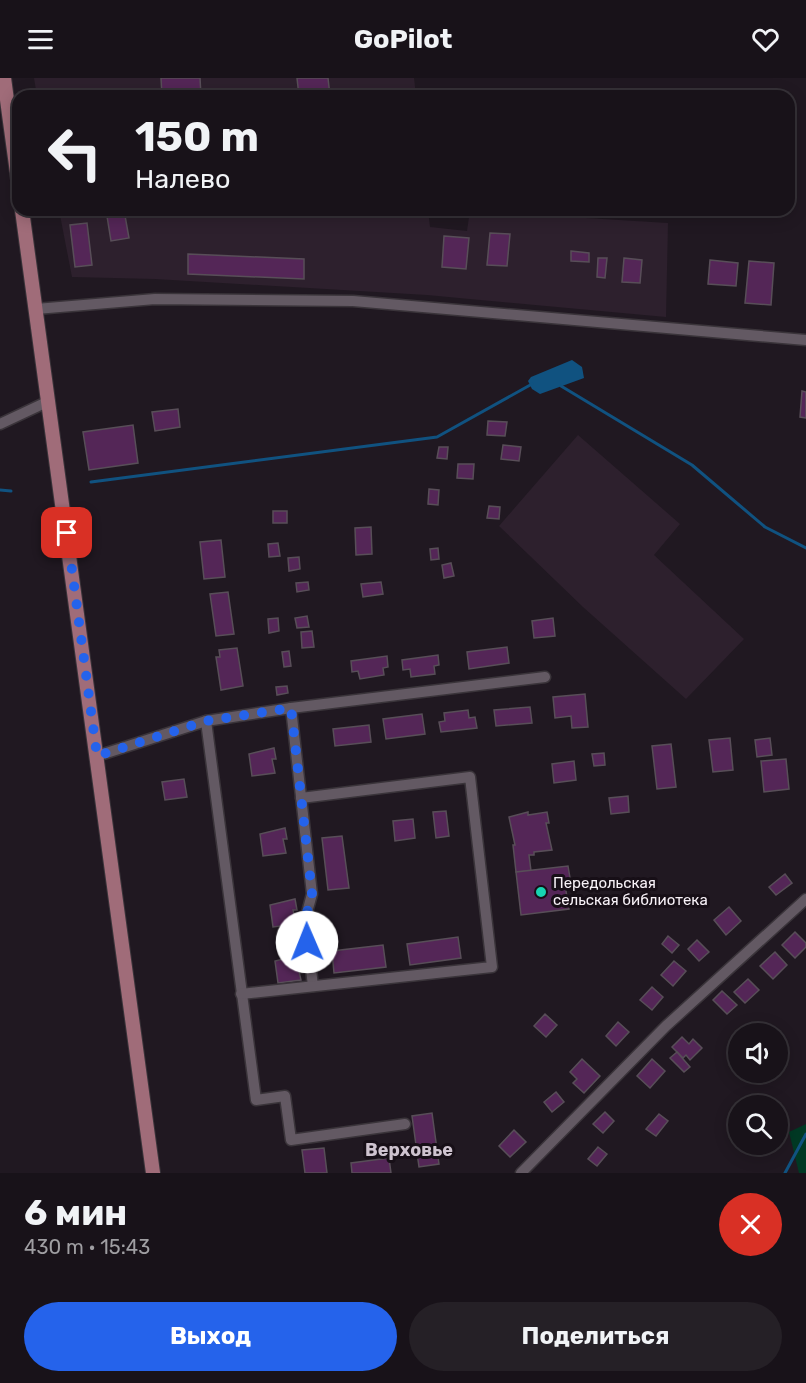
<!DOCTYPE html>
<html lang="ru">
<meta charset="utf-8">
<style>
:root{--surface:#181219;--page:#252026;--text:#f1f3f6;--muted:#9f9ea2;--line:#363238;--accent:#2563eb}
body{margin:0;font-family:Rubik,sans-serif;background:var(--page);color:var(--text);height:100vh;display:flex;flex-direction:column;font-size:22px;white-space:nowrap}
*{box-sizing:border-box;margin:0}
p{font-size:20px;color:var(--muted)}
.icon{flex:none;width:33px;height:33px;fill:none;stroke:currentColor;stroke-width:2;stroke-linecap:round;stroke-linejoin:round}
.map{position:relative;height:1095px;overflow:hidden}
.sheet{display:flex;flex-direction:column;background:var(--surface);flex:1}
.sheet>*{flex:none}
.banner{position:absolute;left:12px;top:12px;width:783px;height:126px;border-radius:18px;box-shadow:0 3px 15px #0003,0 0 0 2px var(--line);background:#181219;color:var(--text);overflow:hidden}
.controls{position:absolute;left:728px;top:945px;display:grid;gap:12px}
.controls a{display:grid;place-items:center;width:60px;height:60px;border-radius:50%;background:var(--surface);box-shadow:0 3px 15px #0003,0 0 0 2px var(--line);font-size:30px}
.pin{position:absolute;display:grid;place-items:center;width:51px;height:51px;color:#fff;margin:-26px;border-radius:12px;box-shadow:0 3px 9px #0006}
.me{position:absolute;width:66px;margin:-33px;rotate:359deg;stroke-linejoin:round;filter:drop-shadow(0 0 4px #0008)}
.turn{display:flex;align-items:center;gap:21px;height:126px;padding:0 24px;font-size:27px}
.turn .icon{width:78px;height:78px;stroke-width:2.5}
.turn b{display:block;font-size:42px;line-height:51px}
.round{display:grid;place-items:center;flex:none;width:63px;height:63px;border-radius:32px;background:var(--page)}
.head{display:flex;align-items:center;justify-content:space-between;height:102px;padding:0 24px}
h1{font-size:36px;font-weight:700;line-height:45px}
.action{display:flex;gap:12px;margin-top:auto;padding:12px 24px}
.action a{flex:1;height:69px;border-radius:36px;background:var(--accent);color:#fff;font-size:24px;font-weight:700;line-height:69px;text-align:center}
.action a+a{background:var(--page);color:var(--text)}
header{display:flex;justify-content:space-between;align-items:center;height:78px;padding:0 24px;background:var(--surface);font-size:27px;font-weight:700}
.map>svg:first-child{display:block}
</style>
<header><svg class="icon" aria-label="menu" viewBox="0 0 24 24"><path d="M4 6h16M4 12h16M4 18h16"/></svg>GoPilot<svg class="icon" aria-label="heart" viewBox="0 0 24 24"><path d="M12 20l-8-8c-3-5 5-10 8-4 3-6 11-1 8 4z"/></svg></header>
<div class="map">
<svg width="806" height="1095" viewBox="0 0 806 1095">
<rect width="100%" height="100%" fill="#201821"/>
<g fill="#2d202d">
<polygon points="34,0 414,0 416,18 37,18"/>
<polygon points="59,132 428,132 430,149 467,153 470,132 569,132 570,139 668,145 666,239 427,217 155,201 72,199"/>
<polygon points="578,357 680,446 654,477 744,561 686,621 583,529 499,448"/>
</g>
<polygon fill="#003924" points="806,1046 806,1095 799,1095 789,1054"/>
<polygon fill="#105280" points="572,282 582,289 584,300 540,316 532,311 528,303 531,299"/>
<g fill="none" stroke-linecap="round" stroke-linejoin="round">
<g stroke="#105280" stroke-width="3">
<polyline points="561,308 692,387 765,449 806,470"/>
<polyline points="91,404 437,359 532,306"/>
<polyline points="0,412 11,413"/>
<polyline points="785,1095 806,1056"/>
</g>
</g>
<g fill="#542657" stroke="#584e58" stroke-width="1.5">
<polygon points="161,0 200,0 201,18 162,18"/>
<polygon points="297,0 328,0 330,18 299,18"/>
<polygon points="106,132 124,132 129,160 111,163"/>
<polygon points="87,145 92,187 75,189 70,147"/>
<polygon points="490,155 510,156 507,188 487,187"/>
<polygon points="444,158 469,160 466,191 442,189"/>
<polygon points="571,173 589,175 589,184 571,183"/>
<polygon points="188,176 304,181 304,201 188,196"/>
<polygon points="598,180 607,180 605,200 597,199"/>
<polygon points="624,180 642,182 640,205 622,204"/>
<polygon points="710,182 738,185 736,208 708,206"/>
<polygon points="749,183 774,185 771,227 745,225"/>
<polygon points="802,313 806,314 806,340 800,339"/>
<polygon points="178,331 180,349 155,353 152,334"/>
<polygon points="488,343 507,344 505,358 487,357"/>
<polygon points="133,347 138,385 89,392 83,354"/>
<polygon points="503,367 521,369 519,383 501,381"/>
<polygon points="439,369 448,369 447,381 437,380"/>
<polygon points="458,386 474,386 473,401 457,400"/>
<polygon points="429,411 439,412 438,427 428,426"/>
<polygon points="489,428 500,429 499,441 487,440"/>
<rect x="273" y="433" width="14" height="12"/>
<polygon points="371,449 372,476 356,477 355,450"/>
<polygon points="221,462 225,499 204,501 200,464"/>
<polygon points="278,465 280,478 269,479 268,466"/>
<polygon points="438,470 439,481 431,482 430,471"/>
<polygon points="299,479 300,491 289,493 288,480"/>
<polygon points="451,485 454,498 444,500 442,487"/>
<polygon points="308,504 309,512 297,514 296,505"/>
<polygon points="381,504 383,516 363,519 361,506"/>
<polygon points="228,514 234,556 216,558 210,516"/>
<polygon points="307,538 309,549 297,550 295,540"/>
<polygon points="278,540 279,553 269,555 268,541"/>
<polygon points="553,540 555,558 534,560 532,543"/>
<polygon points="312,553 314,569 302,570 301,554"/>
<polygon points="507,569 509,585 469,591 467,574"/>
<polygon points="237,570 243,608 221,612 216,579 220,579 219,572"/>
<polygon points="289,573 291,588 284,589 282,574"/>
<polygon points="438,577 439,587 434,588 435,596 411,599 410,591 403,592 402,582"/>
<polygon points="387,578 388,589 383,590 384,597 360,601 358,593 352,594 351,583"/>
<polygon points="287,608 288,615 277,617 276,609"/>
<polygon points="585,616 588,649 572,650 571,638 555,640 553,619"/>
<polygon points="530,629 532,645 496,648 494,632"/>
<polygon points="468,632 469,640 475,639 477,650 441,654 439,644 445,643 444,635"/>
<polygon points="422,636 425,656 386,661 383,641"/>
<polygon points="369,647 371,664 335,668 333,651"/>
<polygon points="730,660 733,692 713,694 709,662"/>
<polygon points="770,660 772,677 757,679 755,662"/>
<polygon points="671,666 676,709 657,711 652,668"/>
<polygon points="274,670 276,681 272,681 275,695 252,698 249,676"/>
<polygon points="604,675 605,687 594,688 592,676"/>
<polygon points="786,681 789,711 764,714 761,683"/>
<polygon points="574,683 576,702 554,705 552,686"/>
<polygon points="184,701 187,719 165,722 162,704"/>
<polygon points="628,718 629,734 611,736 609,720"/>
<polygon points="446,733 449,758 436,760 433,734"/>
<polygon points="528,734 528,737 547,734 549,745 546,745 552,772 534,774 534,777 529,777 531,793 516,794 513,767 515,767 509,739"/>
<polygon points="413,741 415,760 395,763 393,743"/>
<polygon points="285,750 287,761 283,761 286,775 263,778 260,756"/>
<polygon points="342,758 349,810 328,812 322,760"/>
<polygon points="568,788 571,806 565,807 569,831 521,837 516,794"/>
<polygon points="785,796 792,805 776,817 769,809"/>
<polygon points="295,821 297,832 293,832 296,846 273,849 270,827"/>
<polygon points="729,829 741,843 726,857 714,842"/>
<polygon points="795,854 806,865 806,869 795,880 782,867"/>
<polygon points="668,858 679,867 672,875 662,866"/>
<polygon points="458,859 461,880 410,887 407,866"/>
<polygon points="697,862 709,874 699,883 688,871"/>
<polygon points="383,867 386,889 334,895 332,873"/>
<polygon points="775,874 787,887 773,901 760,888"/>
<polygon points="300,877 302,888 298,889 301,902 278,905 275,883"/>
<polygon points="674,883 686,893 673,908 661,897"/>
<polygon points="748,901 759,912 745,925 734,914"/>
<polygon points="652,909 663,919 652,932 640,922"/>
<polygon points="722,913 737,927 727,936 713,922"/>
<polygon points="545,936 557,947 546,959 534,948"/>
<polygon points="618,944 629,954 616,968 606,958"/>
<polygon points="682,959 689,966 693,961 702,970 690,982 686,977 683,980 672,969"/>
<polygon points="677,974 690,989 684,994 670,980"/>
<polygon points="582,981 600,998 584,1015 573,1005 577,1001 570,994"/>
<polygon points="652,981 665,993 650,1010 637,998"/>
<polygon points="556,1014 564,1024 552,1034 544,1024"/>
<polygon points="605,1034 614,1043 603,1055 593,1046"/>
<polygon points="432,1035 439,1086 419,1089 412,1038"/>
<polygon points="659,1036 668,1043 656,1058 646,1051"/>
<polygon points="514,1052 526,1064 510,1079 499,1068"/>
<polygon points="598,1069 607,1076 597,1088 588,1081"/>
<polygon points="324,1070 327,1095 305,1095 302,1072"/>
<polygon points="389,1080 391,1095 352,1095 351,1085"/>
</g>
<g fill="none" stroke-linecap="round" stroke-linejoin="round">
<defs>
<g id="minor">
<polyline points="36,231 155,221 353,223 806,262"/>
<polyline points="0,346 49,323"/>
<polyline points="291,630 312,816 305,842 313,908"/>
<polyline points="206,643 256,1022 285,1018 291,1062 405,1046"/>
<polyline points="97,678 206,643 291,630 545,599"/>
<polyline points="241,916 492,889 470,699 301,720"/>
<polyline points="521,1095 666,948 806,821"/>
</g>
<g id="major">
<polyline points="4,0 18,102"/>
<polyline points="22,132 153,1095"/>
</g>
</defs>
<use href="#minor" stroke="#3a343a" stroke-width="13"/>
<use href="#major" stroke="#3a343a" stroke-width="16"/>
<use href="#minor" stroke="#635963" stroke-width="10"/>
<use href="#major" stroke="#a06c79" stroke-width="14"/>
</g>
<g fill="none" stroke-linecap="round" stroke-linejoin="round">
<polyline stroke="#2563eb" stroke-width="10" stroke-dasharray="0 18" points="67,455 97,678 206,643 291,630 312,816 305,842 307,864"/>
</g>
<circle fill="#17d5b2" stroke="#170f17" stroke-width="2" cx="541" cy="814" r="6"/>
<g text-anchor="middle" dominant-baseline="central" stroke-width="6" stroke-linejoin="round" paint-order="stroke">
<g font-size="15" fill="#f8f2f8" stroke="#170f17" text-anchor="start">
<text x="553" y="805">Передольская<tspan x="553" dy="17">сельская библиотека</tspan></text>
</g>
<g font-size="18" font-weight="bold" fill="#cec3cf" stroke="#170f17">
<text x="409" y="1072">Верховье</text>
</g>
</g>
</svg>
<div class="controls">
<a><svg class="icon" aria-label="sound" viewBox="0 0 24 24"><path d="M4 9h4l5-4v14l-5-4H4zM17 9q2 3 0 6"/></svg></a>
<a><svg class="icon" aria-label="search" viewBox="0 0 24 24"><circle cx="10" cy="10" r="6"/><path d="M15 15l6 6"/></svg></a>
</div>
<div class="pin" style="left:67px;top:455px;background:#d93025"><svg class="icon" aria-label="arrive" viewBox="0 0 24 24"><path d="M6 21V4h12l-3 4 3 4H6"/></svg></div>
<svg class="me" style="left:307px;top:864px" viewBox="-20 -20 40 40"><circle r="19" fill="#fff"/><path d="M0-13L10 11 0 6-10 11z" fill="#2563eb"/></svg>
<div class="banner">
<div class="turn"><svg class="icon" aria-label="left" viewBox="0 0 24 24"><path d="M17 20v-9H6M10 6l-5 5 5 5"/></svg><div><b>150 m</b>Налево</div></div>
</div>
</div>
<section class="sheet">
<div class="head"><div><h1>6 мин</h1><p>430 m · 15:43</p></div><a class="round" style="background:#d93025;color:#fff"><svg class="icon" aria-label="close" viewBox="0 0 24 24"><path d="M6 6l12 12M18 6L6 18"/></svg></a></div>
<div class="action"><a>Выход</a><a>Поделиться</a></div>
</section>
